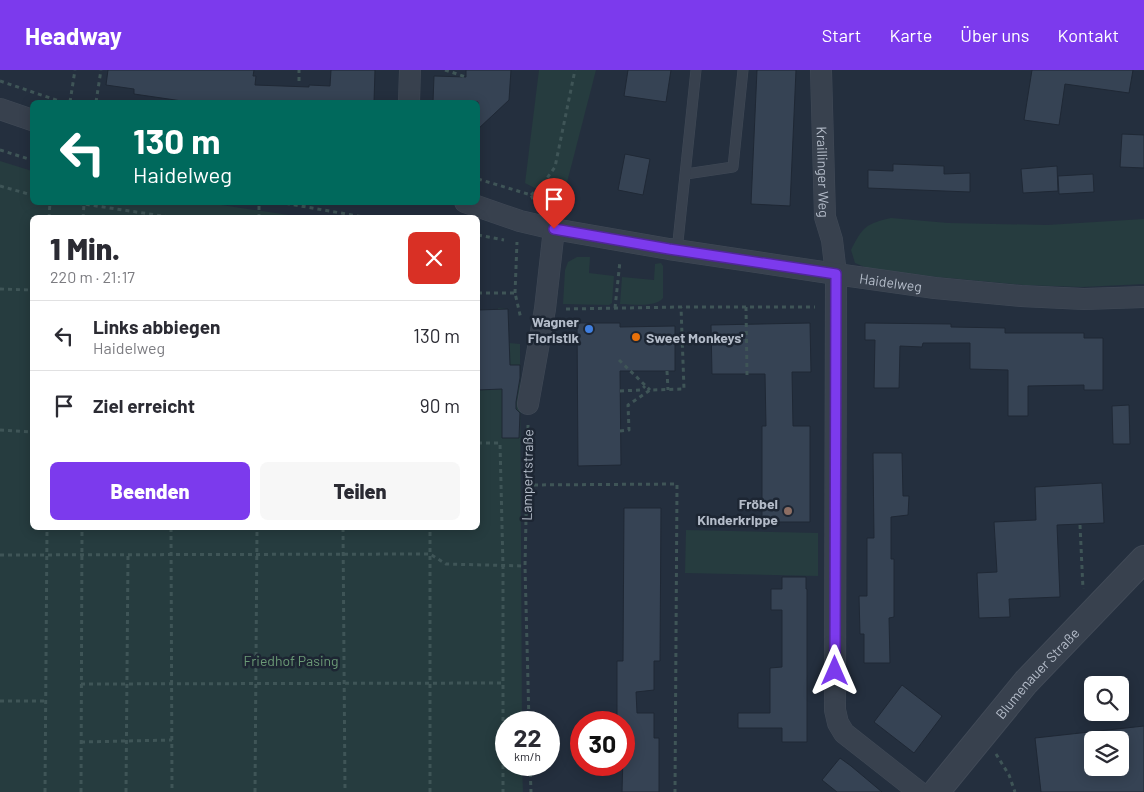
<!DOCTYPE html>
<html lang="de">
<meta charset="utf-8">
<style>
:root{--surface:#fff;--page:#f7f7f7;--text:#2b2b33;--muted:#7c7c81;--line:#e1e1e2;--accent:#7c3aed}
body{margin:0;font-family:Barlow,sans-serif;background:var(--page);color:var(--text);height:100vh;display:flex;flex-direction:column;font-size:19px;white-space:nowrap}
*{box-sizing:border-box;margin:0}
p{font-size:16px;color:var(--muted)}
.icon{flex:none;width:28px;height:28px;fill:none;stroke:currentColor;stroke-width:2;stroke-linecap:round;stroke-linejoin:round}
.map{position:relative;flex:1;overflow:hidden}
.details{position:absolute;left:30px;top:145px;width:450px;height:315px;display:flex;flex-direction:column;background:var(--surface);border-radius:8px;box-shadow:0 2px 12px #0003}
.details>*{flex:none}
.banner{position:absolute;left:30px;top:30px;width:450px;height:105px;border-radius:8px;box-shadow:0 2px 12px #0003;background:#00695c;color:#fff;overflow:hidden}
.tools{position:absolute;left:1084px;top:606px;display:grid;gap:10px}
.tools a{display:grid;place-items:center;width:45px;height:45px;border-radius:8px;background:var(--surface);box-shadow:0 2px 12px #0003;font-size:25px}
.speed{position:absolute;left:495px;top:641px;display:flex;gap:10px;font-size:25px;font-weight:700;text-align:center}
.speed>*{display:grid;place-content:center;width:65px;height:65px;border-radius:50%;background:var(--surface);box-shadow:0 2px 12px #0003;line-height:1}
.speed small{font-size:12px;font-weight:400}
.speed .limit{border:8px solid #d22;background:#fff;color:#111}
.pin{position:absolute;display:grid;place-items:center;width:42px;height:42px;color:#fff;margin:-51px -21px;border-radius:50% 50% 50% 0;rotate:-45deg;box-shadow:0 0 5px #0007}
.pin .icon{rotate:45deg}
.me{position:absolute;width:55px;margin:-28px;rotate:0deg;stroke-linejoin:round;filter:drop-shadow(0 0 4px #0008)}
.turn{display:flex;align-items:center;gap:18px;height:105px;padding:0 20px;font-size:22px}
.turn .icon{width:65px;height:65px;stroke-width:2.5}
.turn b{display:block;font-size:35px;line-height:42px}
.round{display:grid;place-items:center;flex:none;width:52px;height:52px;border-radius:8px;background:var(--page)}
.headline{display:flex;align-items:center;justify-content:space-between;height:85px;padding:0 20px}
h1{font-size:30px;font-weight:800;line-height:38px}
.button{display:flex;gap:10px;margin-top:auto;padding:10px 20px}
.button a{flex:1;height:58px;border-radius:8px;background:var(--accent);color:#fff;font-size:20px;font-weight:800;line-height:58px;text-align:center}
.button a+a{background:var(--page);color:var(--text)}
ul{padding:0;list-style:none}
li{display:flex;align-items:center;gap:15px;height:70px;padding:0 20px;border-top:1px solid var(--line)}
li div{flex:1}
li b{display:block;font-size:19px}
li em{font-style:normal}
header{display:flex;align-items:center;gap:30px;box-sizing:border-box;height:70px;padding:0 25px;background:var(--accent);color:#fff}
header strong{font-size:24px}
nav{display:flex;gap:28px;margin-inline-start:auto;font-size:18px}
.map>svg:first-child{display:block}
</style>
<header>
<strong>Headway</strong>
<nav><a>Start</a><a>Karte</a><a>Über uns</a><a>Kontakt</a></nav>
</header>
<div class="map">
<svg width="1144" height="722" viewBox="0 0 1144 722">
<rect width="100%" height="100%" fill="#242f3e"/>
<g fill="#263c3f">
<polygon points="539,0 596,0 562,132 525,113"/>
<polygon points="0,91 32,101 32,132 208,133 302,147 32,148 32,458 478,458 478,240 498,240 498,238 508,239 509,273 520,274 522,652 506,652 506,695 522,695 523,722 0,722"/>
<path d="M891,148L948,153L1047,155L1144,149V214L1083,217L1023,215L937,207L867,198L855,193L851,180C863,156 866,154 891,148Z"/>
<polygon points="577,187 590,187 589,203 614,206 612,233 609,235 563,234 565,200 568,192"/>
<path d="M661,193L663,196V228C655,238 632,234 620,234L622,207L654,210L655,194Z"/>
<polygon points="686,460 818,463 818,506 685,503"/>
</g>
<g fill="#364354" stroke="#1f2835" fill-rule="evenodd">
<polygon points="108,0 254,0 253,6 256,6 255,15 309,17 309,15 330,16 331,0 375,0 374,32 189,32 134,24 134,19 106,15"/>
<polygon points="466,0 511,0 509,30 478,59 478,32 433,32 434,6 466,7"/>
<polygon points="628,0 671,0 666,32 624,26"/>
<polygon points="757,0 796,0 790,136 751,134"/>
<polygon points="1032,0 1133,0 1129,23 1065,14 1059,55 1024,50"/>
<polygon points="1122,64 1144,65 1144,98 1120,97"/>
<polygon points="625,84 650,89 643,125 618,120"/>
<polygon points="893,94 944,96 944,104 970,103 970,122 868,118 868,100 893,101"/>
<polygon points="1057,96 1058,121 1023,123 1021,99"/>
<polygon points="1093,104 1094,122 1059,124 1058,106"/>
<polygon points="508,239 510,295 520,295 520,308 516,332 516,339 520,343 519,368 502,368 502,319 478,320 478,240"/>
<polygon points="577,253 620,253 620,257 675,256 675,301 620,301 621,395 578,396"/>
<polygon points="810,253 811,302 792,302 793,356 810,356 810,452 762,452 762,356 766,356 765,304 712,304 711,255"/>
<polygon points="865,253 951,254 951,257 1005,258 1005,263 1084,263 1084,268 1103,268 1103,320 1084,320 1084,315 1028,316 1028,346 1008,346 1008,300 970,299 970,273 923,273 922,277 900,276 899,318 874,318 875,270 865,270"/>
<polygon points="1129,335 1130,374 1113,374 1112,336"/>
<polygon points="873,383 902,383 903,426 909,426 908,445 891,447 891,489 894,489 894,547 889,548 890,593 864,593 864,564 860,564 859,526 867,526 867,468 874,468"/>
<polygon points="1102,413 1104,453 1057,455 1060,527 1009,529 1010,547 979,548 977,503 997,502 994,452 1036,450 1035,417"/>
<polygon points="624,438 661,438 660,591 654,591 654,620 636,622 637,643 654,643 654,668 659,668 659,722 622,722 624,652 617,652 617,591 623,591"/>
<polygon points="782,507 806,507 806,519 807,519 807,672 782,672 782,658 738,658 738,643 770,643 770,598 782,597 782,540 771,540 771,519 782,519"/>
<polygon points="902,615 942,646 914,683 874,652"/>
<path d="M1144,656V722H1041L1035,668ZM1092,670H1120V698H1092Z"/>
<polygon points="840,688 851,696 882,722 837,722 822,710"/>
</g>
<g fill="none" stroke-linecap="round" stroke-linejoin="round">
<defs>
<g id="service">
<polyline points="686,104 733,97 743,0"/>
<polyline points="677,181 696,0"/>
</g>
<g id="minor">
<path id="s1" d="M821,0L825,147L832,170L836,204L835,640L838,653L844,663L919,722"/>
<polyline points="409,32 410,0"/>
<polyline points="0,39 32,50"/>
<path id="s2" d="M465,132L520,151L554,159L669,179L836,204L935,218L1021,226L1084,229L1144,227"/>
<polyline points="528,334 545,239 554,159"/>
</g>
<g id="tertiary">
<path id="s3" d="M936,722L1026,612L1144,489"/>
</g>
</defs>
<use href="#service" stroke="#414a57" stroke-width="11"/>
<use href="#minor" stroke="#414a57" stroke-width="22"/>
<use href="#tertiary" stroke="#414a57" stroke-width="28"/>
<g stroke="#3f5557" stroke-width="3" stroke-dasharray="4 4" stroke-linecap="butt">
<polyline points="445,0 466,7"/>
<polyline points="0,11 62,32"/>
<polyline points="299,11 299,0"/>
<polyline points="70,32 75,0"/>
<polyline points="96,32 101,0"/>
<polyline points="0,80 32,90"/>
<polyline points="478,109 531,125 535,133"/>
<polyline points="0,116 32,125"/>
<polyline points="531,125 543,114 555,97 575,0"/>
<polyline points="70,132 176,148"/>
<polyline points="278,132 369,148"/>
<polyline points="49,148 50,132"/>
<polyline points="83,148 84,134"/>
<polyline points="259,148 259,132"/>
<polyline points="478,165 504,170"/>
<polyline points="0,219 32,220"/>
<polyline points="478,223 515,223 521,249"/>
<polyline points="515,223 517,172"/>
<polyline points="746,237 747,305"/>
<polyline points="615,238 620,191"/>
<polyline points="566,239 681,237 815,237"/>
<polyline points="619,290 650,320"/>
<polyline points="667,301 668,320"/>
<polyline points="620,321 641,320 645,316"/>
<polyline points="528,355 525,496 529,652"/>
<polyline points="0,360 32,362"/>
<polyline points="620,361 629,360 628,335 650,320 684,319 681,237"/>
<polyline points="478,373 500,373 503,496 503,722"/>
<polyline points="526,415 677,414 675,722"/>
<polyline points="1080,455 1083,519"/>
<polyline points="171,458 172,722"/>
<polyline points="343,458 345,722"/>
<polyline points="0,485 430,484 446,494 525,496"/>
<polyline points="81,614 503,613"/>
<polyline points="0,631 46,631"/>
<polyline points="81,672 172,670"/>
<polyline points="996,684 1009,705 1015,722"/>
<polyline points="530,695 531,722"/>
<polyline points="45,722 47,458"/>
<polyline points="81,722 82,458"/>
<polyline points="126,722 128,485"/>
<polyline points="255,722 257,458"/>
<polyline points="430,722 430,458"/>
</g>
<use href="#service" stroke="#38414e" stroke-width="10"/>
<use href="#minor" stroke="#38414e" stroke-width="21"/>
<use href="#tertiary" stroke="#38414e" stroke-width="26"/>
</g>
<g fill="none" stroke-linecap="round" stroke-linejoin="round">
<defs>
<polyline id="route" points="554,159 669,179 836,204 835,601"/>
</defs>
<use href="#route" stroke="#51269a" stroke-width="12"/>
<use href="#route" stroke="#7c3aed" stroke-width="9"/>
</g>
<circle fill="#3f7fe0" stroke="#1d2633" stroke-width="2" cx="589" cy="259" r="5"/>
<circle fill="#e8710a" stroke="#1d2633" stroke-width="2" cx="636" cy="267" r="5"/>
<circle fill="#8d6e63" stroke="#1d2633" stroke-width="2" cx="788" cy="441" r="5"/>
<g text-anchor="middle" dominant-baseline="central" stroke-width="5" stroke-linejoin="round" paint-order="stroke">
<g font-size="14" fill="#b4bcc9" stroke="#1d2633">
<text stroke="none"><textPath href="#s1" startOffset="102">Kraillinger Weg</textPath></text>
<text stroke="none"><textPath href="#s2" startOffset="434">Haidelweg</textPath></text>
<text transform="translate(527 405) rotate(-89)">Lampertstraße</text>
<text stroke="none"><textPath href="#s3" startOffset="156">Blumenauer Straße</textPath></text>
</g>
<g font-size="14" font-weight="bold" fill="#b4bcc9" stroke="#1d2633" text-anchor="end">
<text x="579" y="251">Wagner<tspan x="579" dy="16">Floristik</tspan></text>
<text x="646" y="267" text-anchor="start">Sweet Monkeys'</text>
<text x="778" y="433">Fröbel<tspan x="778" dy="16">Kinderkrippe</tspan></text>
</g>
<g font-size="14" fill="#6b9a76" stroke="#1d2633">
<text x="291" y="590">Friedhof Pasing</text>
</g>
</g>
</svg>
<div class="tools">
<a><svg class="icon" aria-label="search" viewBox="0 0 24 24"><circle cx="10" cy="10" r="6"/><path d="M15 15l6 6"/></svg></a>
<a><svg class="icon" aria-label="layers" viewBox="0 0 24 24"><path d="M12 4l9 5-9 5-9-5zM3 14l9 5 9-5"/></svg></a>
</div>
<div class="speed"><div>22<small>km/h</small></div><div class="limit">30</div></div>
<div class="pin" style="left:554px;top:159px;background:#d93025"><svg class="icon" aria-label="arrive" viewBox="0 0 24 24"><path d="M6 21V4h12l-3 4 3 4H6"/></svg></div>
<svg class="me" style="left:835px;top:601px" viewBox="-20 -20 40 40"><path d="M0-17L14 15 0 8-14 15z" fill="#7c3aed" stroke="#fff" stroke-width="4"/></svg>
<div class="banner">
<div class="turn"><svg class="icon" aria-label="left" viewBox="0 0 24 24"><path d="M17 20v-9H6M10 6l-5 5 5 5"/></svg><div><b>130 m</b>Haidelweg</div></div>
</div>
<section class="details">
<div class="headline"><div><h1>1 Min.</h1><p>220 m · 21:17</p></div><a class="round" style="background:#d93025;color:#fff"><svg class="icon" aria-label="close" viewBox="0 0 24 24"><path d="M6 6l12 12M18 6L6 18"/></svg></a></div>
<ul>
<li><svg class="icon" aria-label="left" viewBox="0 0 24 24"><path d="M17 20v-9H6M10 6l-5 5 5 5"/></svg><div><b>Links abbiegen</b><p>Haidelweg</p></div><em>130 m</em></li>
<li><svg class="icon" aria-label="arrive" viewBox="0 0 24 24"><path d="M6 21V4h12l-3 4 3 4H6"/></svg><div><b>Ziel erreicht</b></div><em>90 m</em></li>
</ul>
<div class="button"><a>Beenden</a><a>Teilen</a></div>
</section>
</div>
